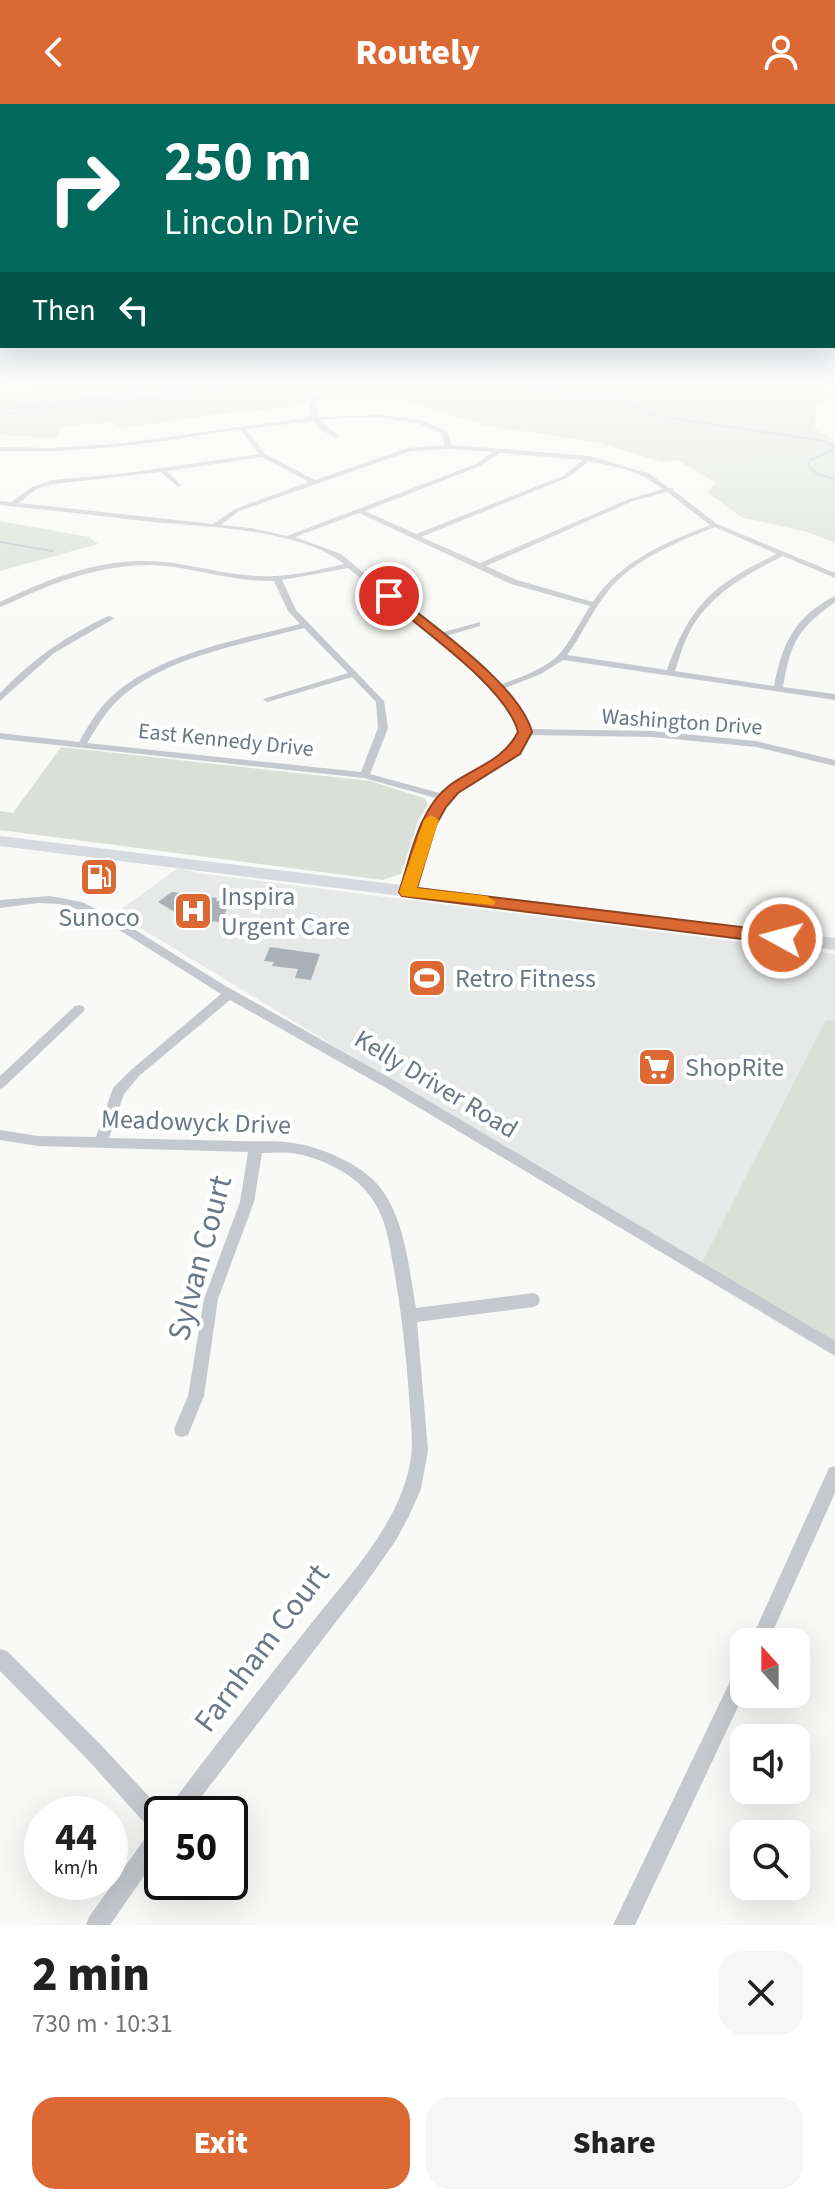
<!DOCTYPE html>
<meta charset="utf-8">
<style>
:root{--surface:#fff;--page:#f6f6f6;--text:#222;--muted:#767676;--accent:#dc6833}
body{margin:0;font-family:"Source Sans 3",sans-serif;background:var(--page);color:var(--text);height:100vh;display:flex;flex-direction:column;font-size:30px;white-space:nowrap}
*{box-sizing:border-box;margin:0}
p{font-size:26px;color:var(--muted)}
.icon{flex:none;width:44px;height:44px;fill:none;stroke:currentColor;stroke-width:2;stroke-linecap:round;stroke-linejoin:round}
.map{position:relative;height:1821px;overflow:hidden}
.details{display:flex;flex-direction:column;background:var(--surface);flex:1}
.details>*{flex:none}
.guide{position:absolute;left:0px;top:0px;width:836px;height:244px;box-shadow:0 8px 32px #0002;background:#00695c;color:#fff;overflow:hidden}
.needle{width:52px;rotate:339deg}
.controls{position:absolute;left:730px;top:1524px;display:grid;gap:16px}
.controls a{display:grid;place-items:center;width:80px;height:80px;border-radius:16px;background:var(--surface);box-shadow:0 8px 32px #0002;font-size:40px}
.speed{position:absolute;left:24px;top:1692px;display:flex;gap:16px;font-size:40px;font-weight:700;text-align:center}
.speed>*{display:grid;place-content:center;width:104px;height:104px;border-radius:50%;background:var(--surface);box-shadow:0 8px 32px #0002;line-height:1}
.speed small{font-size:20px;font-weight:400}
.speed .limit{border:4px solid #111;border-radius:12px;background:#fff;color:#111}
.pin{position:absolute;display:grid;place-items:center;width:68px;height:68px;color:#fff;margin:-34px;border:4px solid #fff;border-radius:50%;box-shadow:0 2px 8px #0007}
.me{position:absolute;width:88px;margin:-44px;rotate:277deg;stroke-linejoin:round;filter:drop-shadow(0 0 6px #0008)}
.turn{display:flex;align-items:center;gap:28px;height:168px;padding:0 32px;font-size:36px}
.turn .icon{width:104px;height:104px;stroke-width:2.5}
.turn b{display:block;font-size:56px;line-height:68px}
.then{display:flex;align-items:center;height:76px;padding:0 32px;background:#0003;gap:16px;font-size:30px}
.round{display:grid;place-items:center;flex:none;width:84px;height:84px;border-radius:24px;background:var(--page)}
.head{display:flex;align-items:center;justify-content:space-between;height:136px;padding:0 32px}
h1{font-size:48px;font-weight:800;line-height:60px}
.action{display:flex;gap:16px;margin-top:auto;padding:16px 32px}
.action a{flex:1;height:92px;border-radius:24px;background:var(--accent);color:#fff;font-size:32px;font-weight:800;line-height:92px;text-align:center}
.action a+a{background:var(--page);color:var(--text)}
header{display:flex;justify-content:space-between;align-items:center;height:104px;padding:0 32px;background:var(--accent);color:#fff;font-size:36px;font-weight:800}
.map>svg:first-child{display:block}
</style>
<header><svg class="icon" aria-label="back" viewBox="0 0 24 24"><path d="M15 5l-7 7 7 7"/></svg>Routely<svg class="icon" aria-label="person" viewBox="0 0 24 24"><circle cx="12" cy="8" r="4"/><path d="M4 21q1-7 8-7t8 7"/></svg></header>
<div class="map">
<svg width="835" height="1821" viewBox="0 0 835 1821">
<rect width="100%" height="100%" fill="#f9f9f7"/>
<polygon fill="#e7e8e8" points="178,764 204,770 835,850 835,917 826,917 699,1164 116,809"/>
<g fill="#dae0d8">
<polygon points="86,275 733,275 754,279 835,275 835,291 816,302 815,325 835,336 835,439 807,428 741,413 708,389 715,378 677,356 662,358 599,339 484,321 403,296 315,297 292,303 218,310 123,324 111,318 61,323 56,334 0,331 0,286"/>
<polygon points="0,417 89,433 98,440 0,467"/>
<polygon points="61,643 370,677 424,694 428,700 418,717 401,770 383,776 0,726 0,707 13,709"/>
<polygon points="826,916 835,917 835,1243 699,1164"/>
</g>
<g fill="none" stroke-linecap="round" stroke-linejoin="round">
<g stroke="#bdc6cb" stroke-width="2">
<polyline points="127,275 126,279 136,285"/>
<polyline points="451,275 493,283 523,279 583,292 609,290 625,294 650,311 824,337 832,341 833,346 810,356 808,361 816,369 835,376"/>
<polyline points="105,294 159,282 195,289"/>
<polyline points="0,306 92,294 112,296"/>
<polyline points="0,311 81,299 192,291 235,275"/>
<polyline points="0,438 52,447"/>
</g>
</g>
<g fill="#a9b1b7">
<polygon points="172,788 217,794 216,797 230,798 221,818 207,817 204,821 195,820 158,798"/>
<polygon points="270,843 320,850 311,876 295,874 298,865 272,862 274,858 264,857"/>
</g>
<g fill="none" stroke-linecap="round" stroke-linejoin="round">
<g fill="#c5c8cc" fill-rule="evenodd">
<path d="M364,278L393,281L421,290L418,292C384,281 347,276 316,296L317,313L382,311L420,316L447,327L452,341L590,352L650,370L669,384H673V386L717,420L835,469V474L783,452C745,471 707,492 688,531C682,543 679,555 675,567L774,582C782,540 795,512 835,492V498C798,525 791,537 783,583L835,590V596L563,556L541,570L503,585L525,613L529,625L652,627L756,637L835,656V662L756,643L652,633L528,631L518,649L463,682L446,698L434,721L413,788L408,792L403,788C415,757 420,724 439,695L364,674L0,635V629L79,638C88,622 98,605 111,593C159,549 239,536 300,520L288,507L274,477C233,478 194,463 153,461C114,460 75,471 39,486C26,491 13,498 0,503V498C44,477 92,457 142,457C177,456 211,468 246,471C279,475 312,468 344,460C301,425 207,423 153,418C102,412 50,406 0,401V397L11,398L32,383L53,376L119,370L259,350L240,325C160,338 82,350 0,347V343L50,344L117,340L311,313L309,302L311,294L334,282ZM340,314H382L417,319L442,329L445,341L408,344L315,376L265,350L246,325L313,317L323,327L336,334L338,331L319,316ZM449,345L493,348L476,360L287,432L251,424L221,421L239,407L411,347ZM500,349L583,356L563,372L416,430L365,407L480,362ZM262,353L309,378L235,405L213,420L19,399L36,385L54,380L161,368L178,383L181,381L167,367ZM589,357C620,364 638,366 663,385L629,395L480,459L421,433L567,374ZM667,388L710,421C666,438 620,457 593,498L517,476L486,462L633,397ZM359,409L511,480L590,502C581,516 573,533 562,547C547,565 521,573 499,581L442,533L480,522V518L437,530L341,450L295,433ZM715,423L777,450C714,480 691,499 667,566L567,551C582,531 592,507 608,487C634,455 677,438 715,423ZM348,464L495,586L517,613L520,628L511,645L463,673L443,690L370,670L388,624L384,597L296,506L282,476ZM304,524L348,569L263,595L267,598L352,573L376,598L378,624L361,668L87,639C96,625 104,610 116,598C161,553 244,540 304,524Z"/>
<path d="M108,512L115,514L54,549L0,597V589C31,556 67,531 108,512Z"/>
<path d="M50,792L82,798L124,819L224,881L395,977L835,1237V1252L386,984L230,896L139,972L124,990L109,1034C152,1035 195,1036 238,1037C256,1038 275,1036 293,1039C321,1043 361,1060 379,1082C405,1114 409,1165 416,1204L533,1189L538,1191L540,1196L538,1201L533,1203L417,1218L428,1346L421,1385L408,1414L396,1436L366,1479L188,1710H166L169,1703C214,1643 260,1584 306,1526C344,1477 395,1427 409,1364C415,1341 410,1316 409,1292C406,1248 401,1204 393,1160C389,1137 385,1111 370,1092C354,1069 319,1053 292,1049C282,1048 272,1049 262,1049L254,1098L218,1195L204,1292L188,1331L182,1333L176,1331L174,1325L188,1292L204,1195L240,1098L248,1048L38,1042L0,1036V1026L38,1032L96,1033L113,984L131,966L221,890L116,824L74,804L59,800L39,799L0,804V796Z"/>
<polygon points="79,901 83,902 85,905 83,908 4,983 0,985 0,972 75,902"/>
<polygon points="835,1362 835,1389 768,1538 750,1538 829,1364"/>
<polygon points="0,1545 7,1547 102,1642 165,1710 162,1710 162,1746 110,1821 86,1821 89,1813 151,1726 88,1656 0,1567"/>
<polygon points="744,1561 744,1590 635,1821 613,1821 737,1563"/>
</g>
<polygon fill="#d7dbdf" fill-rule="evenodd" points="0,732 835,834 835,846 0,742"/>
</g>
<linearGradient id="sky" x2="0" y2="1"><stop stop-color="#97bbdc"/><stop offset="0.52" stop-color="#fcfcfb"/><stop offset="1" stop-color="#fcfcfb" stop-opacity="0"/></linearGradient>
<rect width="835" height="530" fill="url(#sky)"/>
<path fill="#dc6833" stroke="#8f4421" stroke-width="2" d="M385,489H393C432,522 519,580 532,628L520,650L458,689L446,703L436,721L417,784L782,828L791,834L788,838L782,840L402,792L399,788C411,753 418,705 450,681C475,663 503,657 518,628C507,584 421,525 385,494Z"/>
<polygon fill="#f59e0b" points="431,711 439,716 417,784 487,792 496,798 493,801 402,792 399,788 424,716"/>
<defs>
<symbol id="fuel-square" viewBox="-11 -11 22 22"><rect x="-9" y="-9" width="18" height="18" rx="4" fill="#dc6833" stroke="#fff"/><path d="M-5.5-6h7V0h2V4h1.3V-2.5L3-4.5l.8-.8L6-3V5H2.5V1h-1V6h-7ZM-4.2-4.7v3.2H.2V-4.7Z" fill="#fff"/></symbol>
<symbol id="hospital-square" viewBox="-11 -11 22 22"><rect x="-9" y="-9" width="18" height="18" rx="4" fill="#dc6833" stroke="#fff"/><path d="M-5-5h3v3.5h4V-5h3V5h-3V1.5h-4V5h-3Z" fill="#fff"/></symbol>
<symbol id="stadium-square" viewBox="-11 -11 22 22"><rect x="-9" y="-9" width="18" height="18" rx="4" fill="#dc6833" stroke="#fff"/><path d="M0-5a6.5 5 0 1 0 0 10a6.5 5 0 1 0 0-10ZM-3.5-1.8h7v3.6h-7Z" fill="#fff"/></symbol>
<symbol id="supermarket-square" viewBox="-11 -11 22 22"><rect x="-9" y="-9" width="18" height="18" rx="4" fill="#dc6833" stroke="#fff"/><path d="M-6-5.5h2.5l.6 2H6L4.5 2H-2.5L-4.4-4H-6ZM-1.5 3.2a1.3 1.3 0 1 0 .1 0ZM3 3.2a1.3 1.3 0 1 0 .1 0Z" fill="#fff"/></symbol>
</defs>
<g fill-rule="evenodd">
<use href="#fuel-square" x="77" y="751" width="44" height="44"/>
<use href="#hospital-square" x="171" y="785" width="44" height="44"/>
<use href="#stadium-square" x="405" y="852" width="44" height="44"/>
<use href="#supermarket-square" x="635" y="941" width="44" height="44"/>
</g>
<g text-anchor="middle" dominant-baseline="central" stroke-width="8" stroke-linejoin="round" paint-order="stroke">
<g font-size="22" fill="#697786" stroke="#fff">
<text transform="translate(682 618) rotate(4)">Washington Drive</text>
<text transform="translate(226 636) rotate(6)">East Kennedy Drive</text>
</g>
<g font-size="26" fill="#697786" stroke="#fff" text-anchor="start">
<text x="221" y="792">Inspira<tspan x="221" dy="30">Urgent Care</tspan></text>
<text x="99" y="813" text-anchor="middle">Sunoco</text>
<text x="455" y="874">Retro Fitness</text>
<text x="685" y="963">ShopRite</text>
</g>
<g font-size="26" fill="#697786" stroke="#fff">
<text transform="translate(436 980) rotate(31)">Kelly Driver Road</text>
<text transform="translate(196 1018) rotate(2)">Meadowyck Drive</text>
</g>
<g font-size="32" fill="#697786" stroke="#fff">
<text transform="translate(200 1154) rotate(-75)">Sylvan Court</text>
<text transform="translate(262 1544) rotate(-53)">Farnham Court</text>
</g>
</g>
</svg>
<div class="controls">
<a><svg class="needle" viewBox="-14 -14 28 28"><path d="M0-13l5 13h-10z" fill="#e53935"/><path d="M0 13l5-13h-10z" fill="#767676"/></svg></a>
<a><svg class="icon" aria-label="sound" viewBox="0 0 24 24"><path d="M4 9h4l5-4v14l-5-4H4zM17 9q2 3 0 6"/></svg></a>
<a><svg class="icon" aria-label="search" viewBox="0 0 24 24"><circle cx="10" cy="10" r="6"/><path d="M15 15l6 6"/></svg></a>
</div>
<div class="speed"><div>44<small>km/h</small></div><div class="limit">50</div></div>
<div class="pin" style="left:389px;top:492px;background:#d93025"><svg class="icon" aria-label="arrive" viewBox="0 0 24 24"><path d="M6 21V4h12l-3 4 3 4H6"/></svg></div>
<svg class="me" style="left:782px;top:834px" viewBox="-20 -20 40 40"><circle r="17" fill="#dc6833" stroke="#fff" stroke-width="3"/><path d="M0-11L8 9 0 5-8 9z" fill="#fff"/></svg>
<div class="guide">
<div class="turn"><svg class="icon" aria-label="right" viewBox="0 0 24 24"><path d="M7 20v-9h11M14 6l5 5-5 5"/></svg><div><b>250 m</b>Lincoln Drive</div></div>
<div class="then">Then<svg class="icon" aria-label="left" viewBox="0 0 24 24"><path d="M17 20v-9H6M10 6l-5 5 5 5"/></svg></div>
</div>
</div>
<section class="details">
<div class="head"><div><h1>2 min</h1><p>730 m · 10:31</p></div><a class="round"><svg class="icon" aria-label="close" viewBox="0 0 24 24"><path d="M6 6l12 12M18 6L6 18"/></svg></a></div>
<div class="action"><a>Exit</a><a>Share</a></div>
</section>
